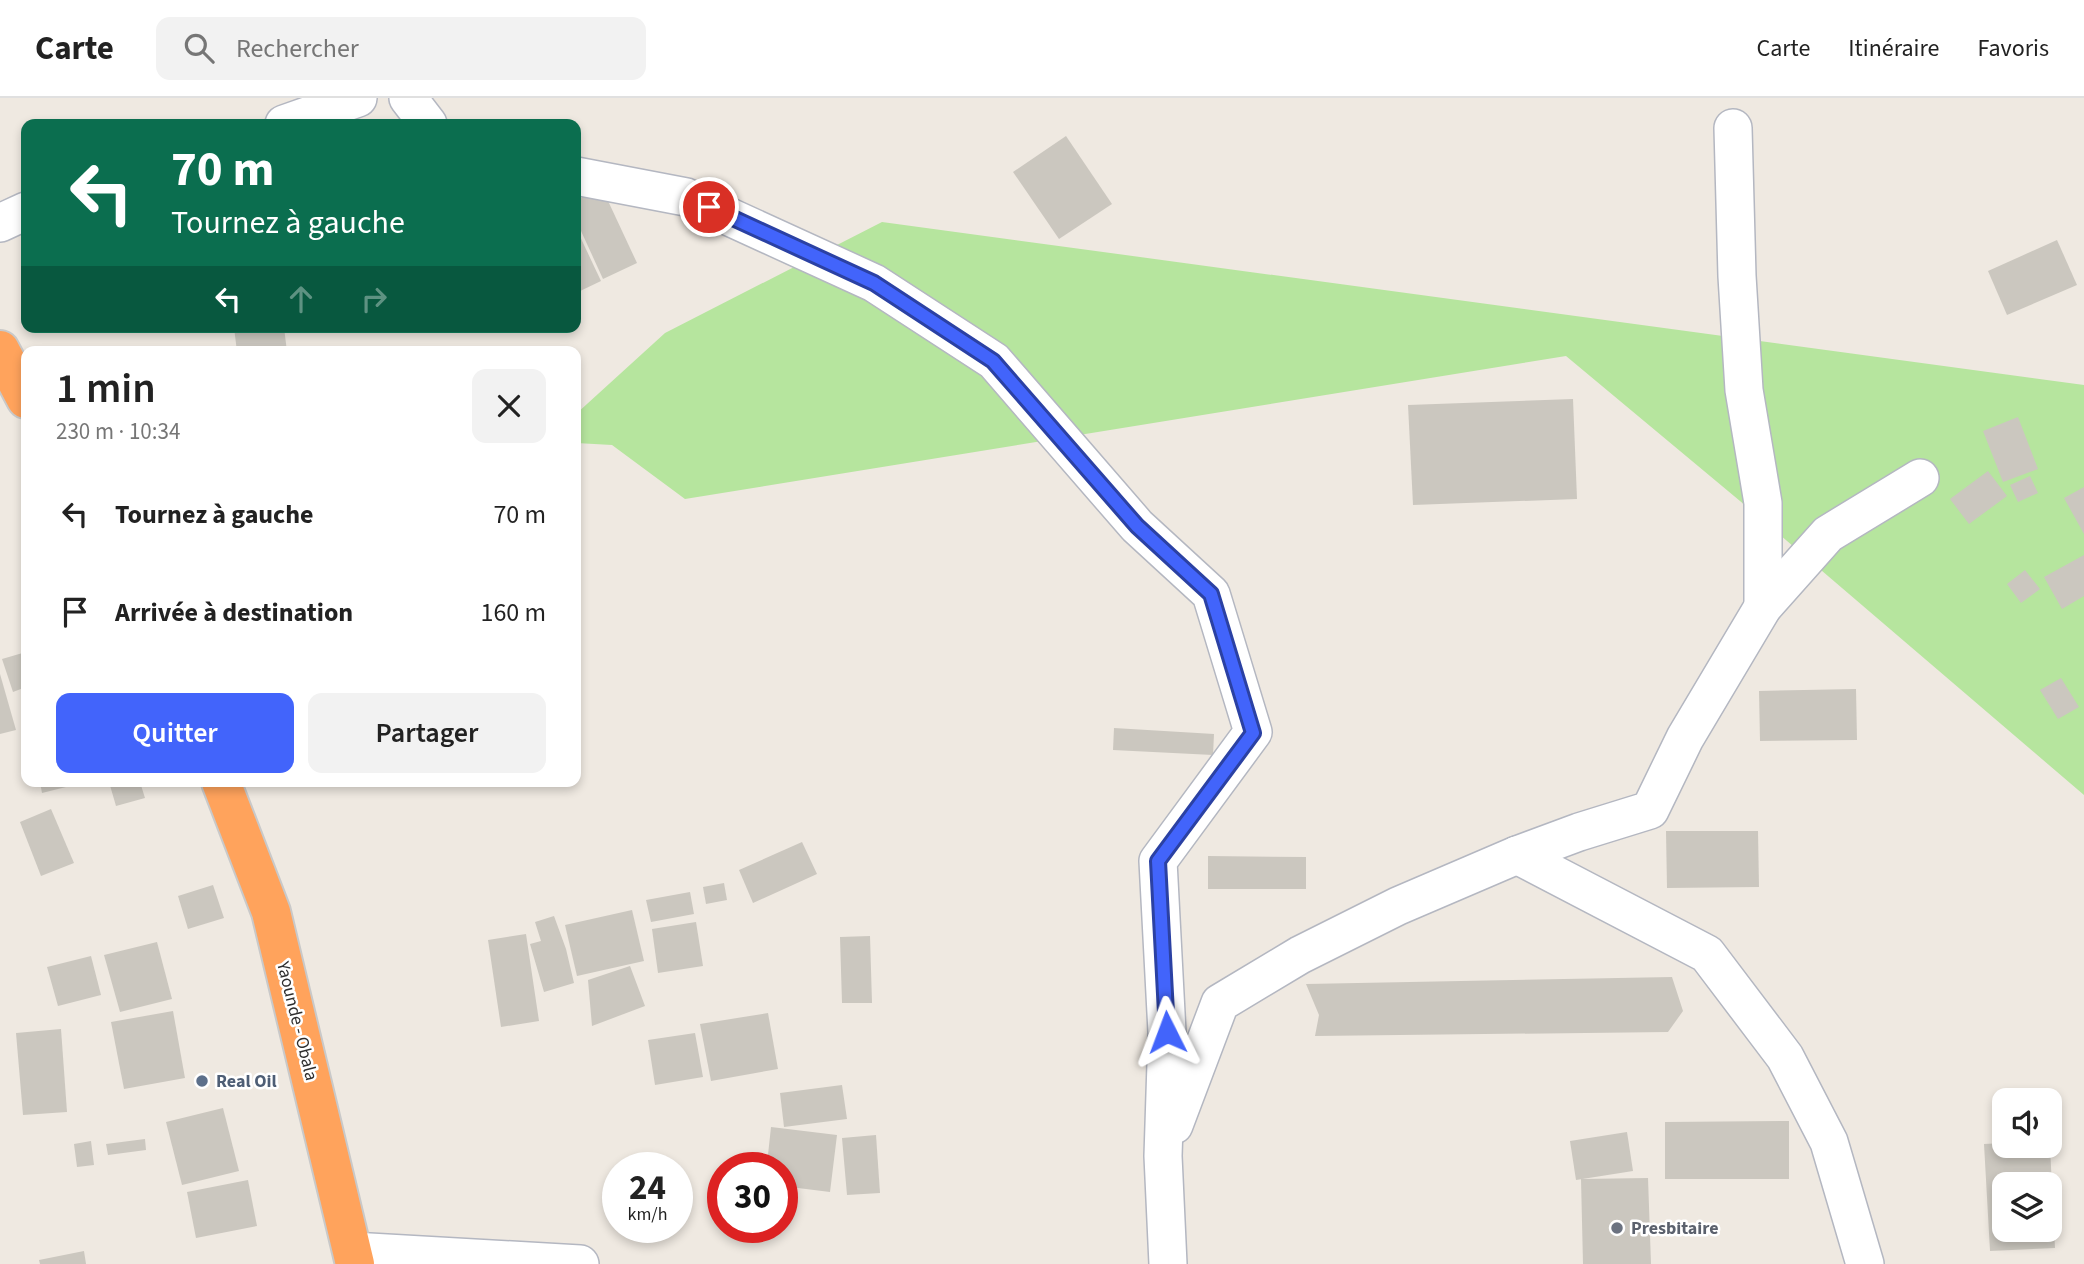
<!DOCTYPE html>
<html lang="fr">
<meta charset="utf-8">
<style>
:root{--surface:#fff;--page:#f2f2f2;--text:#222;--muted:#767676;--line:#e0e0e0;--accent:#4264fb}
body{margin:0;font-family:"Source Sans 3",sans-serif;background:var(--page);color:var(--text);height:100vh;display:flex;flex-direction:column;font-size:26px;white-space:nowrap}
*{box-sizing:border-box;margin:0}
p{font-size:23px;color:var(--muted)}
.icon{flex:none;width:38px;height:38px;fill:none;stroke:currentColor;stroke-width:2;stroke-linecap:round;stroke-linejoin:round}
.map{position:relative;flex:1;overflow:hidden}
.drawer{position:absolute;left:21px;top:248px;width:560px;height:441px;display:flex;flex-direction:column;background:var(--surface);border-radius:14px;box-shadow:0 4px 10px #0003}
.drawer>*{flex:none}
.hud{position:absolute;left:21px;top:21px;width:560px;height:214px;border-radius:14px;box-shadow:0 4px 10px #0003;background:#0b6e4f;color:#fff;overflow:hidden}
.fabs{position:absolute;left:1992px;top:990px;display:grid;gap:14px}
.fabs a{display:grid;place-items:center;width:70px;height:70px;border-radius:14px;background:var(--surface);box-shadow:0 4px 10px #0003;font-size:35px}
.speed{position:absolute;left:602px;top:1054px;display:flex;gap:14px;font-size:35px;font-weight:700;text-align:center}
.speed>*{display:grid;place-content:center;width:91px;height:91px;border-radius:50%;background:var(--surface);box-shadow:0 4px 10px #0003;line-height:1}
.speed small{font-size:18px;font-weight:400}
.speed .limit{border:10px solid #d22;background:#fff;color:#111}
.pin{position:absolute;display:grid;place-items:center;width:60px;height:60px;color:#fff;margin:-30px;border:4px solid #fff;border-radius:50%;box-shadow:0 2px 7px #0007}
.me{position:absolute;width:77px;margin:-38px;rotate:357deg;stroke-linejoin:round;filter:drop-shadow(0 0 5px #0008)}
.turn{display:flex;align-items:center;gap:24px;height:147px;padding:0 35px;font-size:32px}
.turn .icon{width:91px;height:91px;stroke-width:2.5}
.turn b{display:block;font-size:49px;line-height:60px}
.lanes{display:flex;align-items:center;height:66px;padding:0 35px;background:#0003;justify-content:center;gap:35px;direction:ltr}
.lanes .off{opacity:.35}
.round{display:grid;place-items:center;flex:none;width:74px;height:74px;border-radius:14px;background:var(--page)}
.summary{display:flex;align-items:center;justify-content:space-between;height:119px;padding:0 35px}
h1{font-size:42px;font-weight:600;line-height:52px}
.primary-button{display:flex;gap:14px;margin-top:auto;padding:14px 35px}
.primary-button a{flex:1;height:80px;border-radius:14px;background:var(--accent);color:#fff;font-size:28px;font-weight:600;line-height:80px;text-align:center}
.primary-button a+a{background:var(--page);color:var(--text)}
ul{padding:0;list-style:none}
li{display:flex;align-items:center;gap:21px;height:98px;padding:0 35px}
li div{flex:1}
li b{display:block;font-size:26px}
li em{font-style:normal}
header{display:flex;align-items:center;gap:42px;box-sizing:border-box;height:98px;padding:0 35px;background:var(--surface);border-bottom:2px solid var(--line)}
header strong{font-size:33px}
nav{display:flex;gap:38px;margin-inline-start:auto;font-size:24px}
.search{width:490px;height:63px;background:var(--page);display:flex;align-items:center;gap:18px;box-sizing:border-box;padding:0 24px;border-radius:14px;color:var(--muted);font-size:26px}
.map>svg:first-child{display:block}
</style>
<header>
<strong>Carte</strong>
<div class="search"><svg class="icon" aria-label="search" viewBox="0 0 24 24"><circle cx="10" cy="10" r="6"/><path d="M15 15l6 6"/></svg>Rechercher</div>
<nav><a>Carte</a><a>Itinéraire</a><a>Favoris</a></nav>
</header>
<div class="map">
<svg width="2084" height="1166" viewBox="0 0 2084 1166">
<rect width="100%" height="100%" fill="#efe9e1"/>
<polygon fill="#b6e59e" points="882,124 2084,287 2084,697 1746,408 1566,258 685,401 612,347 576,345 576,316 665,235"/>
<g fill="#cbc7bf" fill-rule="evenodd">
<polygon points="1066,38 1112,106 1059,141 1013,74"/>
<polygon points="602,90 637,165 603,181 576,122 576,102"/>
<polygon points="576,130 601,183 576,195"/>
<polygon points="2057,142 2077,187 2007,217 1988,173"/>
<polygon points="234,229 284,229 287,254 237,254"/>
<polygon points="1573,301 1577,401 1413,407 1408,307"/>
<polygon points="2018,319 2038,371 2003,384 1983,333"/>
<polygon points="1988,373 2007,398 1969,426 1950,401"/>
<polygon points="2030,378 2038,395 2018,404 2010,387"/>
<polygon points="2084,389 2084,436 2064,400"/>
<polygon points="2084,457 2084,498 2062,511 2044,479"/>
<polygon points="2025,472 2040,491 2021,505 2007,486"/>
<polygon points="26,554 26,589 13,594 2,561"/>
<polygon points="0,576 16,632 0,636"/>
<polygon points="2061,580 2079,609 2058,621 2040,592"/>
<polygon points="1856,591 1857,642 1760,643 1759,593"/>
<polygon points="1114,630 1214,636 1213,657 1113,652"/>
<polygon points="40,684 82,684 82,685 42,695"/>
<polygon points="109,684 140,684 145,700 116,708"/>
<polygon points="51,711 74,765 41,778 20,724"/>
<polygon points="1666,733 1758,733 1759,789 1667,790"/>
<polygon points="802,744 817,776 753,805 739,772"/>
<polygon points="1208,758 1306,759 1306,791 1208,791"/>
<polygon points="724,785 727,802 706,806 703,789"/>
<polygon points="213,787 224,820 188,831 178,798"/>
<polygon points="690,794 694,816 651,824 646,802"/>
<polygon points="632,812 644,863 577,878 565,827"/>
<polygon points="554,818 566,851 574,885 544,894 530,846 541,843 535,824"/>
<polygon points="696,824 703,868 658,875 652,831"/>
<polygon points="526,836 539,923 501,929 488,842"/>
<polygon points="870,838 872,905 842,905 840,839"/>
<polygon points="157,844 172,901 120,914 104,857"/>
<polygon points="91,858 101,897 58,908 47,869"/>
<polygon points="630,868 645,908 592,928 588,882"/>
<polygon points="1672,879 1683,913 1668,934 1315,938 1319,917 1306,886"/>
<polygon points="173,913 185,980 124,991 111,924"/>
<polygon points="768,915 778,971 711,983 700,926"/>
<polygon points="61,931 67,1014 23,1017 16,935"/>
<polygon points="695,935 703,979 655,987 648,942"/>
<polygon points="842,987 847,1021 784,1029 780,995"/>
<polygon points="223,1010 239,1073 182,1087 166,1024"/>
<polygon points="1789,1023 1789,1081 1665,1081 1665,1024"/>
<polygon points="771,1029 837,1037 830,1094 790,1089 791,1080 782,1079 782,1069 771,1069 772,1066 767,1066"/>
<polygon points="1627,1034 1633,1073 1576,1082 1570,1043"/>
<polygon points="876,1037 880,1095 847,1097 842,1040"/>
<polygon points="145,1041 146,1052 108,1057 106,1046"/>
<polygon points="91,1043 94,1067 77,1069 74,1046"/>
<path d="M2004,1045V1048H2050L2055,1150L1990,1153L1984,1046ZM2004,1087H2049V1132H2004Z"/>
<polygon points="1648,1080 1651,1166 1583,1166 1581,1081"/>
<polygon points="248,1082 257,1128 196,1140 187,1094"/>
<polygon points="84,1153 86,1166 40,1166 39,1162"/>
</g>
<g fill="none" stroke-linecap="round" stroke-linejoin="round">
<defs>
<g id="minor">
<polyline points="408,0 428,26"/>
<polyline points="284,26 358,0"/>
<polyline points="1733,30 1737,178 1744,292 1763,405 1763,509"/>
<polyline points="576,78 686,99 874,185 994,263 1137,428 1211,496 1253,634 1158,763 1167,934 1163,1058 1168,1166"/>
<polyline points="0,125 26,113"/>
<polyline points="1517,757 1707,856 1785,959 1829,1044 1865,1166"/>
<polyline points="1174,1027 1220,905 1300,857 1398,808 1517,757 1579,734 1650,712 1685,640 1763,509 1828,436 1920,380"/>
<polyline points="352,1153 580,1166"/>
</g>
<g id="highway">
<polyline points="0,252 26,301"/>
<polyline points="221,684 271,814 355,1166"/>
</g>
</defs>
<use href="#minor" stroke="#b4b7c1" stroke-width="40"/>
<use href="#highway" stroke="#c9c9c9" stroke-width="42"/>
<use href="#minor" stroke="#fff" stroke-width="37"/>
<use href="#highway" stroke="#ffa35c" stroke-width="38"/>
</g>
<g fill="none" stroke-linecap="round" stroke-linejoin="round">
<defs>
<polyline id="route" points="709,109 874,185 993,263 1137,428 1211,496 1253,635 1158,763 1167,934"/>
</defs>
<use href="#route" stroke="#2b41a3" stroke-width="18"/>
<use href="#route" stroke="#4264fb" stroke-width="12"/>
</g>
<circle fill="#5c6f8a" stroke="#fff" stroke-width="2.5" cx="202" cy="983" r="7"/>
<circle fill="#6b7280" stroke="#fff" stroke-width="2.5" cx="1617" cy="1130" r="7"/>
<g text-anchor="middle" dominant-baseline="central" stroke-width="5" stroke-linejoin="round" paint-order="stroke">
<g font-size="18" fill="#2e2e2e" stroke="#fff">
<text transform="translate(297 923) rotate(76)">Yaounde - Obala</text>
</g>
<g font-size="18" font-weight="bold" fill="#4e5e75" stroke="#fff" text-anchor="start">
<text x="216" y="983">Real Oil</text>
</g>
<g font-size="18" font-weight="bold" fill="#5b616d" stroke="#fff" text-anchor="start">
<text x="1631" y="1130">Presbitaire</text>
</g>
</g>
</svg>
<div class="fabs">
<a><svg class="icon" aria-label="sound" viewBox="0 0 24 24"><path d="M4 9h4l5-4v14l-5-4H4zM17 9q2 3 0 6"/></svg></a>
<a><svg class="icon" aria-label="layers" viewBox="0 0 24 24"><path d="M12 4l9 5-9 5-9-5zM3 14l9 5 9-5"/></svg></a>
</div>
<div class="speed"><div>24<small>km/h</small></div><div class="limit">30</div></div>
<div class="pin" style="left:709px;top:109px;background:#d93025"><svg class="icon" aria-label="arrive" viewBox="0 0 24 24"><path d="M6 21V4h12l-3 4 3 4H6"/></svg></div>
<svg class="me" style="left:1167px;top:934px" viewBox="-20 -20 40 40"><path d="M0-17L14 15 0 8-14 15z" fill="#4264fb" stroke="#fff" stroke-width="4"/></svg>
<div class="hud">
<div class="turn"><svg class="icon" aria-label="left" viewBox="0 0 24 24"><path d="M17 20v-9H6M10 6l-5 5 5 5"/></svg><div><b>70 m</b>Tournez à gauche</div></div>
<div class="lanes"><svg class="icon" aria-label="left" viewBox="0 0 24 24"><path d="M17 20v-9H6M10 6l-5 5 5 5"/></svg><svg class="icon off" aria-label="ahead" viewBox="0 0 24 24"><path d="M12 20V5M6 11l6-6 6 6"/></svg><svg class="icon off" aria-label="right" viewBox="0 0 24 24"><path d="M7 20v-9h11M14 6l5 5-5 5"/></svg></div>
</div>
<section class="drawer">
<div class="summary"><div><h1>1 min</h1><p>230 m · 10:34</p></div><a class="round"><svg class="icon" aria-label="close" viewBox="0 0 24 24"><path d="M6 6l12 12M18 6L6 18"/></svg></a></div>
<ul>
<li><svg class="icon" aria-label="left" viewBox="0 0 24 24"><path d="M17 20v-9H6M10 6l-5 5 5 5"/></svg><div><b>Tournez à gauche</b></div><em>70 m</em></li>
<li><svg class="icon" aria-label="arrive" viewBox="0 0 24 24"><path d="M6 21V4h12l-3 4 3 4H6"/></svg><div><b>Arrivée à destination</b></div><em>160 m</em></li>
</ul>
<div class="primary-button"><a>Quitter</a><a>Partager</a></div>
</section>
</div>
